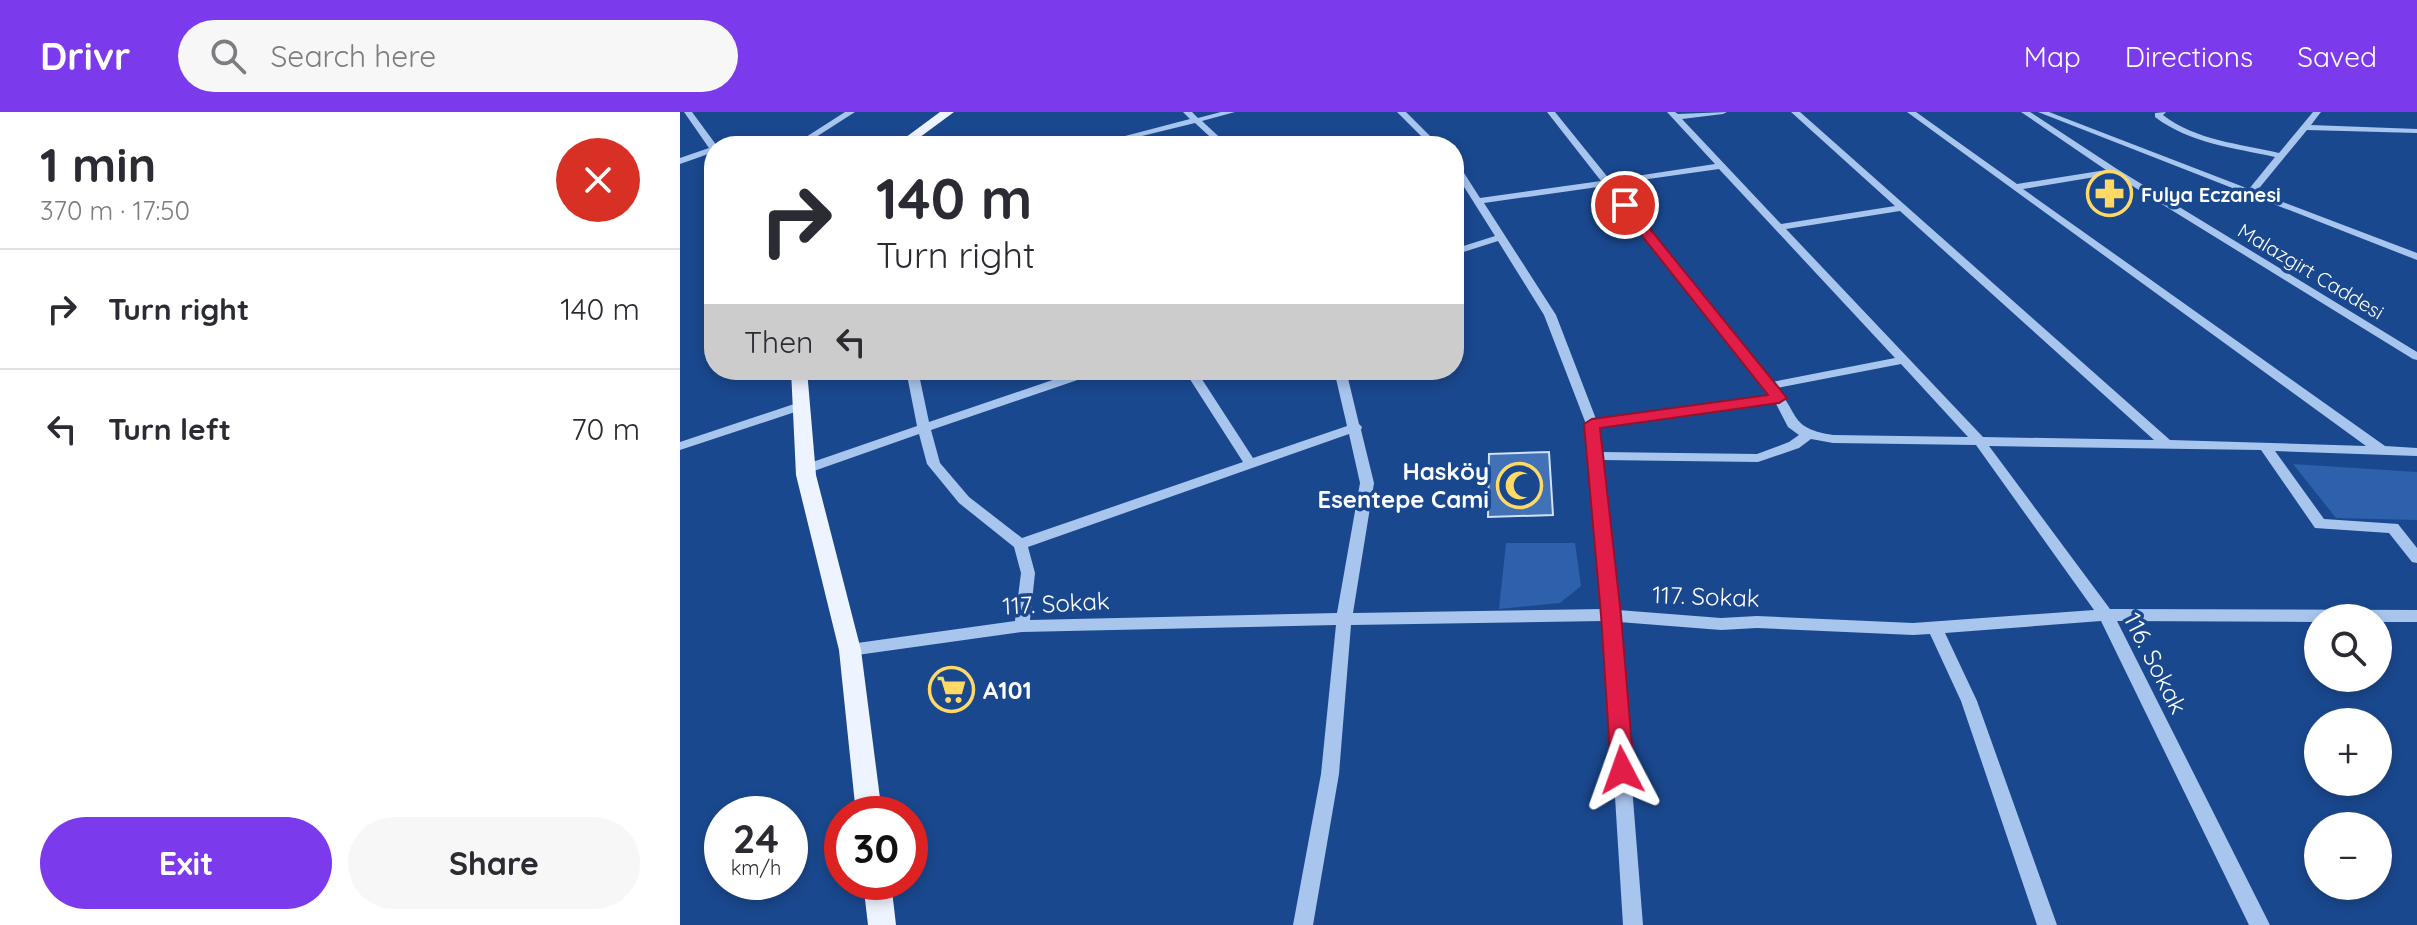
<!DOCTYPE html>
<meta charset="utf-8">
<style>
:root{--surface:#fff;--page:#f7f7f7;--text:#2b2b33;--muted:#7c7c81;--line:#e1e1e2;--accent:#7c3aed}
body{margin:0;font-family:Quicksand,sans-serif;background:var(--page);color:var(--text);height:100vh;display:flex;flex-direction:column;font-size:30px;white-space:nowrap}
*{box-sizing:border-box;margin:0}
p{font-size:26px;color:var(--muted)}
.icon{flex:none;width:44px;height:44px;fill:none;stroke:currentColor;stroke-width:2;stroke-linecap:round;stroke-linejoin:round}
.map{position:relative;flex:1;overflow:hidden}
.drawer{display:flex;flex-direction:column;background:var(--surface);width:680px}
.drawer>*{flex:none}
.hud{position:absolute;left:24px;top:24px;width:760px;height:244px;border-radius:32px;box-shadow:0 4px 12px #0003;background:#fff;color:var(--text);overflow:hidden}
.fabs{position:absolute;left:1624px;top:492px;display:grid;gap:16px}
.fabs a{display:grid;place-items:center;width:88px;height:88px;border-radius:50%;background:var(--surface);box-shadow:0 4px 12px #0003;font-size:40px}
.speed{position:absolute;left:24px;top:684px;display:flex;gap:16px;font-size:40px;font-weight:700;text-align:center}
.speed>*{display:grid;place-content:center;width:104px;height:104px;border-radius:50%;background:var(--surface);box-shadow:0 4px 12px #0003;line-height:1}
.speed small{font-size:20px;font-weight:400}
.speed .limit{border:12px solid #d22;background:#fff;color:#111}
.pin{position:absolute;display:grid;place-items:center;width:68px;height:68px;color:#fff;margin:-34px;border:4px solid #fff;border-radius:50%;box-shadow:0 2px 8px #0007}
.me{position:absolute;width:88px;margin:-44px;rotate:356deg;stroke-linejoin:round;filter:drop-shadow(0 0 6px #0008)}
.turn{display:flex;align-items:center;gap:28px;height:168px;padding:0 40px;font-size:36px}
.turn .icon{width:104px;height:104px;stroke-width:2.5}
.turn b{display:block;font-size:56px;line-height:68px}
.then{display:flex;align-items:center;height:76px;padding:0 40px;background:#0003;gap:16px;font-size:30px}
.round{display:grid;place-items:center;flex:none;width:84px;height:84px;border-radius:42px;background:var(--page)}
.headline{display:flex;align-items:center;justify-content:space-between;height:136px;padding:0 40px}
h1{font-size:48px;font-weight:700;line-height:60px}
.action{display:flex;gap:16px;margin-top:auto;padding:16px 40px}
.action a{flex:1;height:92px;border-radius:48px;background:var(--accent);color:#fff;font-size:32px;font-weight:700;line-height:92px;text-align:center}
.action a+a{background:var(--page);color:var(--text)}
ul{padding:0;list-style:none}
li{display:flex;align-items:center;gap:24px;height:120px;padding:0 40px;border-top:2px solid var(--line)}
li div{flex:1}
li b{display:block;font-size:30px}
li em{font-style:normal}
header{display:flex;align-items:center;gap:48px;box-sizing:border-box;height:112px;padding:0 40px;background:var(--accent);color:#fff}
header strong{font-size:38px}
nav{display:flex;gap:44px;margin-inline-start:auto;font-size:28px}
.search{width:560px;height:72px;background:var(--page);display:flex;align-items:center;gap:20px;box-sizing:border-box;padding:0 28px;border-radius:44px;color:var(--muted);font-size:30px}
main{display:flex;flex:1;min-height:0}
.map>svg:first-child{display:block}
</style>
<header>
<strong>Drivr</strong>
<div class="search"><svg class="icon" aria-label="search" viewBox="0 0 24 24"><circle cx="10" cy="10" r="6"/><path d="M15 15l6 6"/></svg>Search here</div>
<nav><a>Map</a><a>Directions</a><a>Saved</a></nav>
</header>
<main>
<section class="drawer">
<div class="headline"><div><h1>1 min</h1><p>370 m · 17:50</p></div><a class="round" style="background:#d93025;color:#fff"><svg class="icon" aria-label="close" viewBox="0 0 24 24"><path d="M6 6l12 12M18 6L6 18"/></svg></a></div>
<ul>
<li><svg class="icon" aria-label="right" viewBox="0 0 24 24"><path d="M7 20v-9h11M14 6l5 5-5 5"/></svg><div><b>Turn right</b></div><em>140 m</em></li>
<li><svg class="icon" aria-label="left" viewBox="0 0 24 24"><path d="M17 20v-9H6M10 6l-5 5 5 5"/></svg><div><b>Turn left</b></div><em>70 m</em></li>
</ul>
<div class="action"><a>Exit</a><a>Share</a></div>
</section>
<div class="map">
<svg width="1737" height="813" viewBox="0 0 1737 813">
<rect width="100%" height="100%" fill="#1a488e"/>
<g fill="#2d61ac">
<polygon points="1613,352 1737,360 1737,408 1656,406"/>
<polygon points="826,431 895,431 901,474 880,491 819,497"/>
</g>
<polygon fill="#4371b6" stroke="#cee0fa" stroke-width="2" points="869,340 873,403 808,405 809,342"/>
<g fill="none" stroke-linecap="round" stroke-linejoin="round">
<g fill="#a8c5ee" fill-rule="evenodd">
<polygon points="4,0 12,0 37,34 34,34 34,40 0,52 0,46 29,36"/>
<polygon points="165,0 175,0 122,34 112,34"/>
<polygon points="503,0 512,0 518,6 541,0 555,0 522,9 549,34 540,34 515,11 421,34 407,34 510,7"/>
<polygon points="717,0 726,0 760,34 751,34"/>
<path d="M867,0H875L930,68L1035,52L987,0H995L998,2L1047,0L1043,2L1002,7L1101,112L1215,94L1111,0H1120L1490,328L1686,334L1227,0H1236L1337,72L1426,58L1341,0H1350L1437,57L1737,240V248L1733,247L1433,62L1343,77L1705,334L1737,336V344L1595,339L1644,407L1718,412L1737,436V451L1732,450L1709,421L1635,416L1581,338L1309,334L1430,497L1737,498V510H1698V506H1638V510L1437,509L1590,813H1569L1421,509L1265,521L1297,589L1377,813H1357L1281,589L1250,522L1233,523L1077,516L1041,518L939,510L963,813H943L924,509L671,513L659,662L633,813H613L641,662L656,513L342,520L170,544L164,543L162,538L164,533L170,532L335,509L341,461L334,435L279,391L247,352L239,322L131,360H121L119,357L121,354L237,314L226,258H238L249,310L402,258H420L418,261L251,318L260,351L289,385L342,426L563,350L504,258H516L573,346L667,314L654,258H666L679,312L682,315L681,318L694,371L673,501L923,497L906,312L864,203L818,129L774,143V137L815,124L774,59V49L777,50L800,86L921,69ZM1039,57L1215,246L1092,270L933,72ZM925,74L1084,277L1091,283L916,307L876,203L804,91ZM1220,99L1474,328L1303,325L1106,117ZM1221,252L1288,325L1153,323C1110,316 1120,304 1097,276ZM1095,290L1108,315L1119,323L1109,330L1077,342L921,340L919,315ZM669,322L680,371L657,501L350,508L355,461L348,435ZM1131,327L1153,331L1296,333L1414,498L1233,511L1077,504L1041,506L938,498L922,348L1078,350L1119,336Z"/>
<path d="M1358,0H1369L1569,77L1595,45C1554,36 1509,31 1475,5V1L1486,0L1483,3C1515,28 1560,32 1599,41L1633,0H1641L1631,13L1737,17V21L1627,18L1576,80L1737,141V148Z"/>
<polygon points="120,290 126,294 124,297 0,338 0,330"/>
</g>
<g fill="#eef4ff" fill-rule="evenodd">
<polygon points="260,0 274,0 228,34 214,34"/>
<polygon points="111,258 127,258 136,363 181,538 202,702 176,702 159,538 116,363"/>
<polygon points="183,770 211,770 216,813 188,813"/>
</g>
</g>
<polygon fill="#e11d48" stroke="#92132f" stroke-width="2" points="945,90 949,91 1107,286 1099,291 920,316 941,503 954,658 951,665 942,668 934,665 931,658 921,503 904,312 912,307 1088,283 940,96 940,91"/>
<defs>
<symbol id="pharmacy-ring" viewBox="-11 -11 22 22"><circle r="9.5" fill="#1a488e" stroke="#ffd964" stroke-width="1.5"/><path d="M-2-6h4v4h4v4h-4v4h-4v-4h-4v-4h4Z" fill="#ffd964"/></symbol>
<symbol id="mosque-ring" viewBox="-11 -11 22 22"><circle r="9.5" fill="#1a488e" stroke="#ffd964" stroke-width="1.5"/><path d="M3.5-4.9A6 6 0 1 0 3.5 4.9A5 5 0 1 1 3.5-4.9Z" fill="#ffd964"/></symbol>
<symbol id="supermarket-ring" viewBox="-11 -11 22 22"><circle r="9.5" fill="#1a488e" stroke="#ffd964" stroke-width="1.5"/><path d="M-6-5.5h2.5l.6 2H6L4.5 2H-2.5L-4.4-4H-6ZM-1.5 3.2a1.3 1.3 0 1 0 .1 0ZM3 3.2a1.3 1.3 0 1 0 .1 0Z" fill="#ffd964"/></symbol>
</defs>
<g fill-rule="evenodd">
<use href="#pharmacy-ring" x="1404" y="56" width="51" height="51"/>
<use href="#mosque-ring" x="814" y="348" width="51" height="51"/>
<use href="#supermarket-ring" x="246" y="552" width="51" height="51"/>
</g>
<g text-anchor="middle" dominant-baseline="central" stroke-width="7" stroke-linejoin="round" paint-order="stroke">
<g font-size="20" font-weight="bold" fill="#fff" stroke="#1a488e" text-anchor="start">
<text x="1461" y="82">Fulya Eczanesi</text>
</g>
<g font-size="20" fill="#fff" stroke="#1a488e">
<text transform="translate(1631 159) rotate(31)">Malazgirt Caddesi</text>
</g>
<g font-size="24" font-weight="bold" fill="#fff" stroke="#1a488e" text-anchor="end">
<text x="809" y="359">Hasköy<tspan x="809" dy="28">Esentepe Cami</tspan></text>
<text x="303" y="578" text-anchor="start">A101</text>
</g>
<g font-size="24" fill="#fff" stroke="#1a488e">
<text transform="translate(1026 484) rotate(2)">117. Sokak</text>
<text transform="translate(376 491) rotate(-3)">117. Sokak</text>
<text transform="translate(1476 551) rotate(63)">116. Sokak</text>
</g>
</g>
</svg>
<div class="fabs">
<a><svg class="icon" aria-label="search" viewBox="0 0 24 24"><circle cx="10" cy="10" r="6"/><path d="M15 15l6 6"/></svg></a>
<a>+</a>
<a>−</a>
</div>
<div class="speed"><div>24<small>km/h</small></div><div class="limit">30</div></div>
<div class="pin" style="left:945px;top:93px;background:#d93025"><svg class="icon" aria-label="arrive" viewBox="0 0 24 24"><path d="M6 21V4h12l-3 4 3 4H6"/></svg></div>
<svg class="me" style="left:942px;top:658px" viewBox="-20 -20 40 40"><path d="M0-17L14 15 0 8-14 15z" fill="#e11d48" stroke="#fff" stroke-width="4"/></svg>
<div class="hud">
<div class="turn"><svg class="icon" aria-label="right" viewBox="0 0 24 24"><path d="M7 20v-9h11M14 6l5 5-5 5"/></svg><div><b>140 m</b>Turn right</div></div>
<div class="then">Then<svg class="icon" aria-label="left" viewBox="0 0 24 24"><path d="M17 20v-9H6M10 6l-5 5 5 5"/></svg></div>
</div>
</div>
</main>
